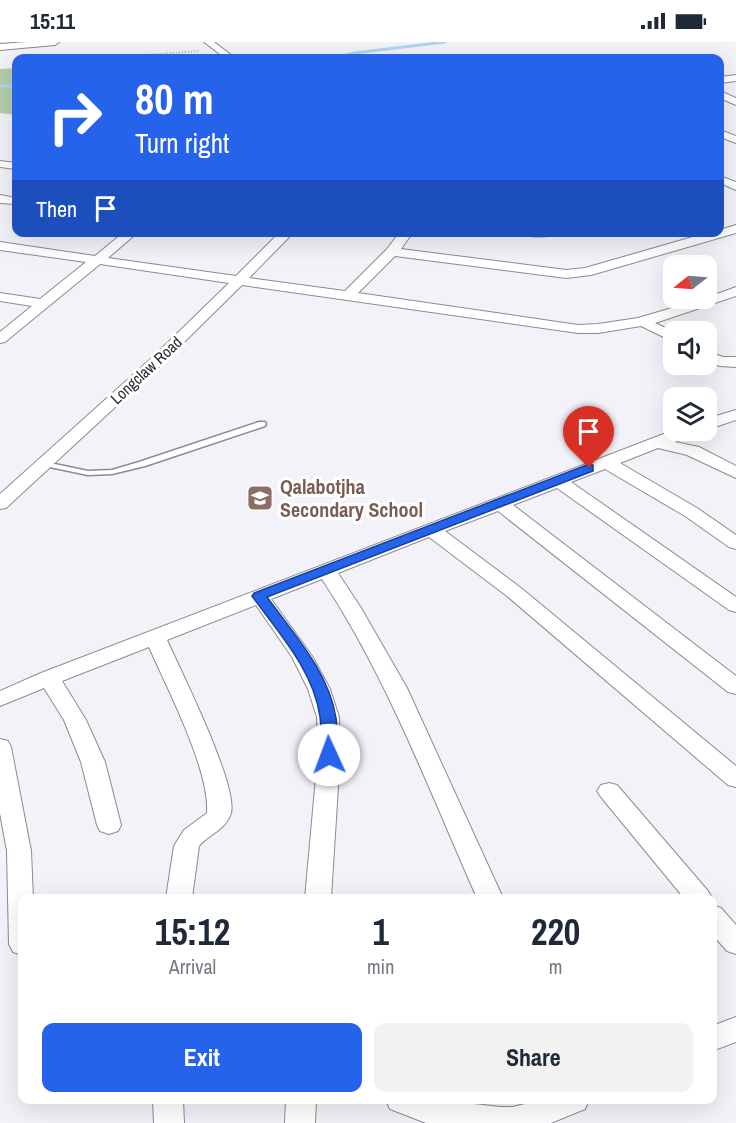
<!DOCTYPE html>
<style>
:root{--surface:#fff;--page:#f2f2f3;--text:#1f2937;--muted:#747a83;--accent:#2563eb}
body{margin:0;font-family:"Archivo Narrow",sans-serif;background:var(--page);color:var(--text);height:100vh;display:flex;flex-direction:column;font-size:22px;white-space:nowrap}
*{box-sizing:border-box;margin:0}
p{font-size:20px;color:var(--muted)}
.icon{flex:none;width:33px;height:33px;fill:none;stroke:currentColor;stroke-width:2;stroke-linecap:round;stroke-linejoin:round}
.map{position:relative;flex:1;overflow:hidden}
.drawer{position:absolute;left:18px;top:852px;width:699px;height:210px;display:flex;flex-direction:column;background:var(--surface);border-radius:12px;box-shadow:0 6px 24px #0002}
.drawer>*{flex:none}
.top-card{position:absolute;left:12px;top:12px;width:712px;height:183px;border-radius:12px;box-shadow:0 6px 24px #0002;background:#2563eb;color:#fff;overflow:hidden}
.needle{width:39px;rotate:253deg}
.tools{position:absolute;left:663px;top:213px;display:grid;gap:12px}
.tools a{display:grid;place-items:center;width:54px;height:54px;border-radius:12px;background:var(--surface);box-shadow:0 6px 24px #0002;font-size:30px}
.pin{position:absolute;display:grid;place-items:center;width:51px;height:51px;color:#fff;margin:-62px -26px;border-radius:50% 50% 50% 0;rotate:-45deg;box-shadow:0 0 6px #0007}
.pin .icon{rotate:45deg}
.me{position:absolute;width:66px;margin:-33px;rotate:358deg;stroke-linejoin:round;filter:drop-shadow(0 0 4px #0008)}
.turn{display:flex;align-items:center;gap:21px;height:126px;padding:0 24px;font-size:27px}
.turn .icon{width:78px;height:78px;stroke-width:2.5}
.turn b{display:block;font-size:42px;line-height:51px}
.then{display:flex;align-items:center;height:57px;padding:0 24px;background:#0003;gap:12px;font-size:22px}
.eta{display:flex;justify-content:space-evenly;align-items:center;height:102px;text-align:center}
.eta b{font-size:36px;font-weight:700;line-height:42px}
.primary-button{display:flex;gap:12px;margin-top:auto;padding:12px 24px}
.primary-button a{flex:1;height:69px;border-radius:12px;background:var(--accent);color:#fff;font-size:24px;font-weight:700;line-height:69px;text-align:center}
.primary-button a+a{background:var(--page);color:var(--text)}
.status{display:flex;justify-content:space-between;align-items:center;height:42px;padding:0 30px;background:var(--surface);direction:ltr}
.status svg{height:16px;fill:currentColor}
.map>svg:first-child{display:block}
</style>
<div class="status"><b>15:11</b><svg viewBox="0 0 49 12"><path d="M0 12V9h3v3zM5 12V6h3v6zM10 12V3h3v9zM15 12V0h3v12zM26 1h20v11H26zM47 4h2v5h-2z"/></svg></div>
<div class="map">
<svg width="736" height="1081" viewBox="0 0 736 1081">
<rect width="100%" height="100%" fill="#f3f2f9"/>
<polygon fill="#b3cdab" points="16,26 16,73 0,71 0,27"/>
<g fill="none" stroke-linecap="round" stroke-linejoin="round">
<g stroke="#afd4f1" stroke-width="3">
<polyline points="334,16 354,11 445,0"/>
<polyline points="0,44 16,44"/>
</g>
<defs>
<polygon id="lane" points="259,380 265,380 266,382 265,384 145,424 112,432 88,433 45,424 41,422 45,420 88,429 112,428 139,420"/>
<g id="street">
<polygon points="26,0 59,0 55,3 0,8 0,2"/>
<polygon points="204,0 214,0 235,16 225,16"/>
<polygon points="736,33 736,39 720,41 720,35"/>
<polygon points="720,49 736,56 736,63 720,56"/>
<polygon points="720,88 736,94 736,101 720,95"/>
<polygon points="0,119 16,121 16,127 0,125"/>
<polygon points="720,134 736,140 736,148 720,141"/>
<polygon points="0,153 16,156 16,162 0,161"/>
<polygon points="736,183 736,191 591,233 566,236 395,214 358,251 578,283 598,282 638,276 706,256 736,245 736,254 655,281 674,290 674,300 641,284 598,291 578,291 242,243 165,319 6,466 0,467 0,452 155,313 229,241 100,222 5,300 0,301 0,290 32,264 0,259 0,251 40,257 86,220 0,208 0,200 95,214 124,190 138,190 108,216 236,234 280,190 294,190 249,236 345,249 387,207 400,190 413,190 401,207 566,228 585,226 710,190 720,190 720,188"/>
<path d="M518,190H560C551,196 527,196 518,190Z"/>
<polygon points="706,309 723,315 736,315 736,325 720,324 706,319"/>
<polygon points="736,368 736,378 706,388 706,377"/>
<path d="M674,388H698L675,400L699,405L736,424V436L687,413L658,406L620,421L697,466L736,493V507L729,505L685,474L605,427L571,440L736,555V570L729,568L557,446L513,463L736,634V652L728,650L498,469L445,489L521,546L736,724V745L728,743L507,554L429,495L338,531L361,566L407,646L503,856H477C429,748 388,637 322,537L271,557L312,614L330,647L339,675L340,713L331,856H305L318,713L317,675L308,647L292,615L256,563L167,598C181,629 238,743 231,771C226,788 209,792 199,804L192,856H166L174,804L184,788L207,771C210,728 167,646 149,605L62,639L86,678L105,720L121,783L118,789L109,792L100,789L97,783L81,720L64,678L44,646L0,664V649L41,631Z"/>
<polygon points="0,697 8,699 11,705 31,809 33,856 22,856 22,913 13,910 9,902 7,809 0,771"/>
<polygon points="609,741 617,743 708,849 712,856 684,856 601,755 597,749 601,743"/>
<polygon points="712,863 721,866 736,883 736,912 727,909 712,892"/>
<polygon points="736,975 736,1000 712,1009 712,984"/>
<polygon points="153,1058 183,1058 184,1081 154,1081"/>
<polygon points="286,1058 316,1058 315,1081 285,1081"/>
<polygon points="386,1058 440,1058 500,1065 513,1065 541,1058 589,1058 585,1067 551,1081 426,1081 390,1067"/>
</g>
</defs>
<use href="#lane" stroke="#8b8b91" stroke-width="3"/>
<use href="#street" stroke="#8b8b91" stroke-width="2"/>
<polyline stroke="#b3b2b7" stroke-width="2" stroke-dasharray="1 2" stroke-linecap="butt" points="101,16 200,9"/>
<use href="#lane" fill="#fff" fill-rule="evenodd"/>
<use href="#street" fill="#fff" fill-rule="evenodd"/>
</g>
<path fill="#2563eb" stroke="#184099" stroke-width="1.5" d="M589,422L593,423V429L267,555C293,591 329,630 336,676C338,688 337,701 337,713L335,717H324L321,713C321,701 322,688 320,675C314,629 278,590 252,554L254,551Z"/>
<defs>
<symbol id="school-square" viewBox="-11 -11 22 22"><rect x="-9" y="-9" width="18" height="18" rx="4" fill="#8d6e63" stroke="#fff"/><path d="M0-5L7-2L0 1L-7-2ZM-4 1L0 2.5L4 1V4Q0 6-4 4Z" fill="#fff"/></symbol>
</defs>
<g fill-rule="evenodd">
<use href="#school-square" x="245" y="441" width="30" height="30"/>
</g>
<g text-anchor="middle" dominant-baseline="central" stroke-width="6" stroke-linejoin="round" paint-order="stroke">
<g font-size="16" fill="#2c2c2e" stroke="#fff">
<text transform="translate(146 328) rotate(-43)">Longclaw Road</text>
</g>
<g font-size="20" font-weight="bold" fill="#785e54" stroke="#fff" text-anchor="start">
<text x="280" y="444">Qalabotjha<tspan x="280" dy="23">Secondary School</tspan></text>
</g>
</g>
</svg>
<div class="tools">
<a><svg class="needle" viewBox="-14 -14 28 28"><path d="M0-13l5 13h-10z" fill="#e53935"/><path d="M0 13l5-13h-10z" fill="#747a83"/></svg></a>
<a><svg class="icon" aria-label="sound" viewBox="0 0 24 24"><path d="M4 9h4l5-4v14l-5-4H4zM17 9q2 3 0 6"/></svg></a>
<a><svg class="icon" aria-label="layers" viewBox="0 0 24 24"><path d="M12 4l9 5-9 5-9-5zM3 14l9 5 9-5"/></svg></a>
</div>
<div class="pin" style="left:589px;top:426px;background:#d93025"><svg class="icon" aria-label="arrive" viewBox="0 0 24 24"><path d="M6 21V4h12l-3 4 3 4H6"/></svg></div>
<svg class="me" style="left:329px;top:713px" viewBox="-20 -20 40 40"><circle r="19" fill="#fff"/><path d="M0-13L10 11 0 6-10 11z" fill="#2563eb"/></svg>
<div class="top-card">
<div class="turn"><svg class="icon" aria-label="right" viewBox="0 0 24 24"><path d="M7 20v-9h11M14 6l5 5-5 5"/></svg><div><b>80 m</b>Turn right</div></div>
<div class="then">Then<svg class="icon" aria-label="arrive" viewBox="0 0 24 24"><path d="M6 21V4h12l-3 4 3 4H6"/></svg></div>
</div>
<section class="drawer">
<div class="eta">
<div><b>15:12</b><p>Arrival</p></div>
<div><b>1</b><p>min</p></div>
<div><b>220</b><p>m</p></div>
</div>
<div class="primary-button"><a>Exit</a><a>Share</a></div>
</section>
</div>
